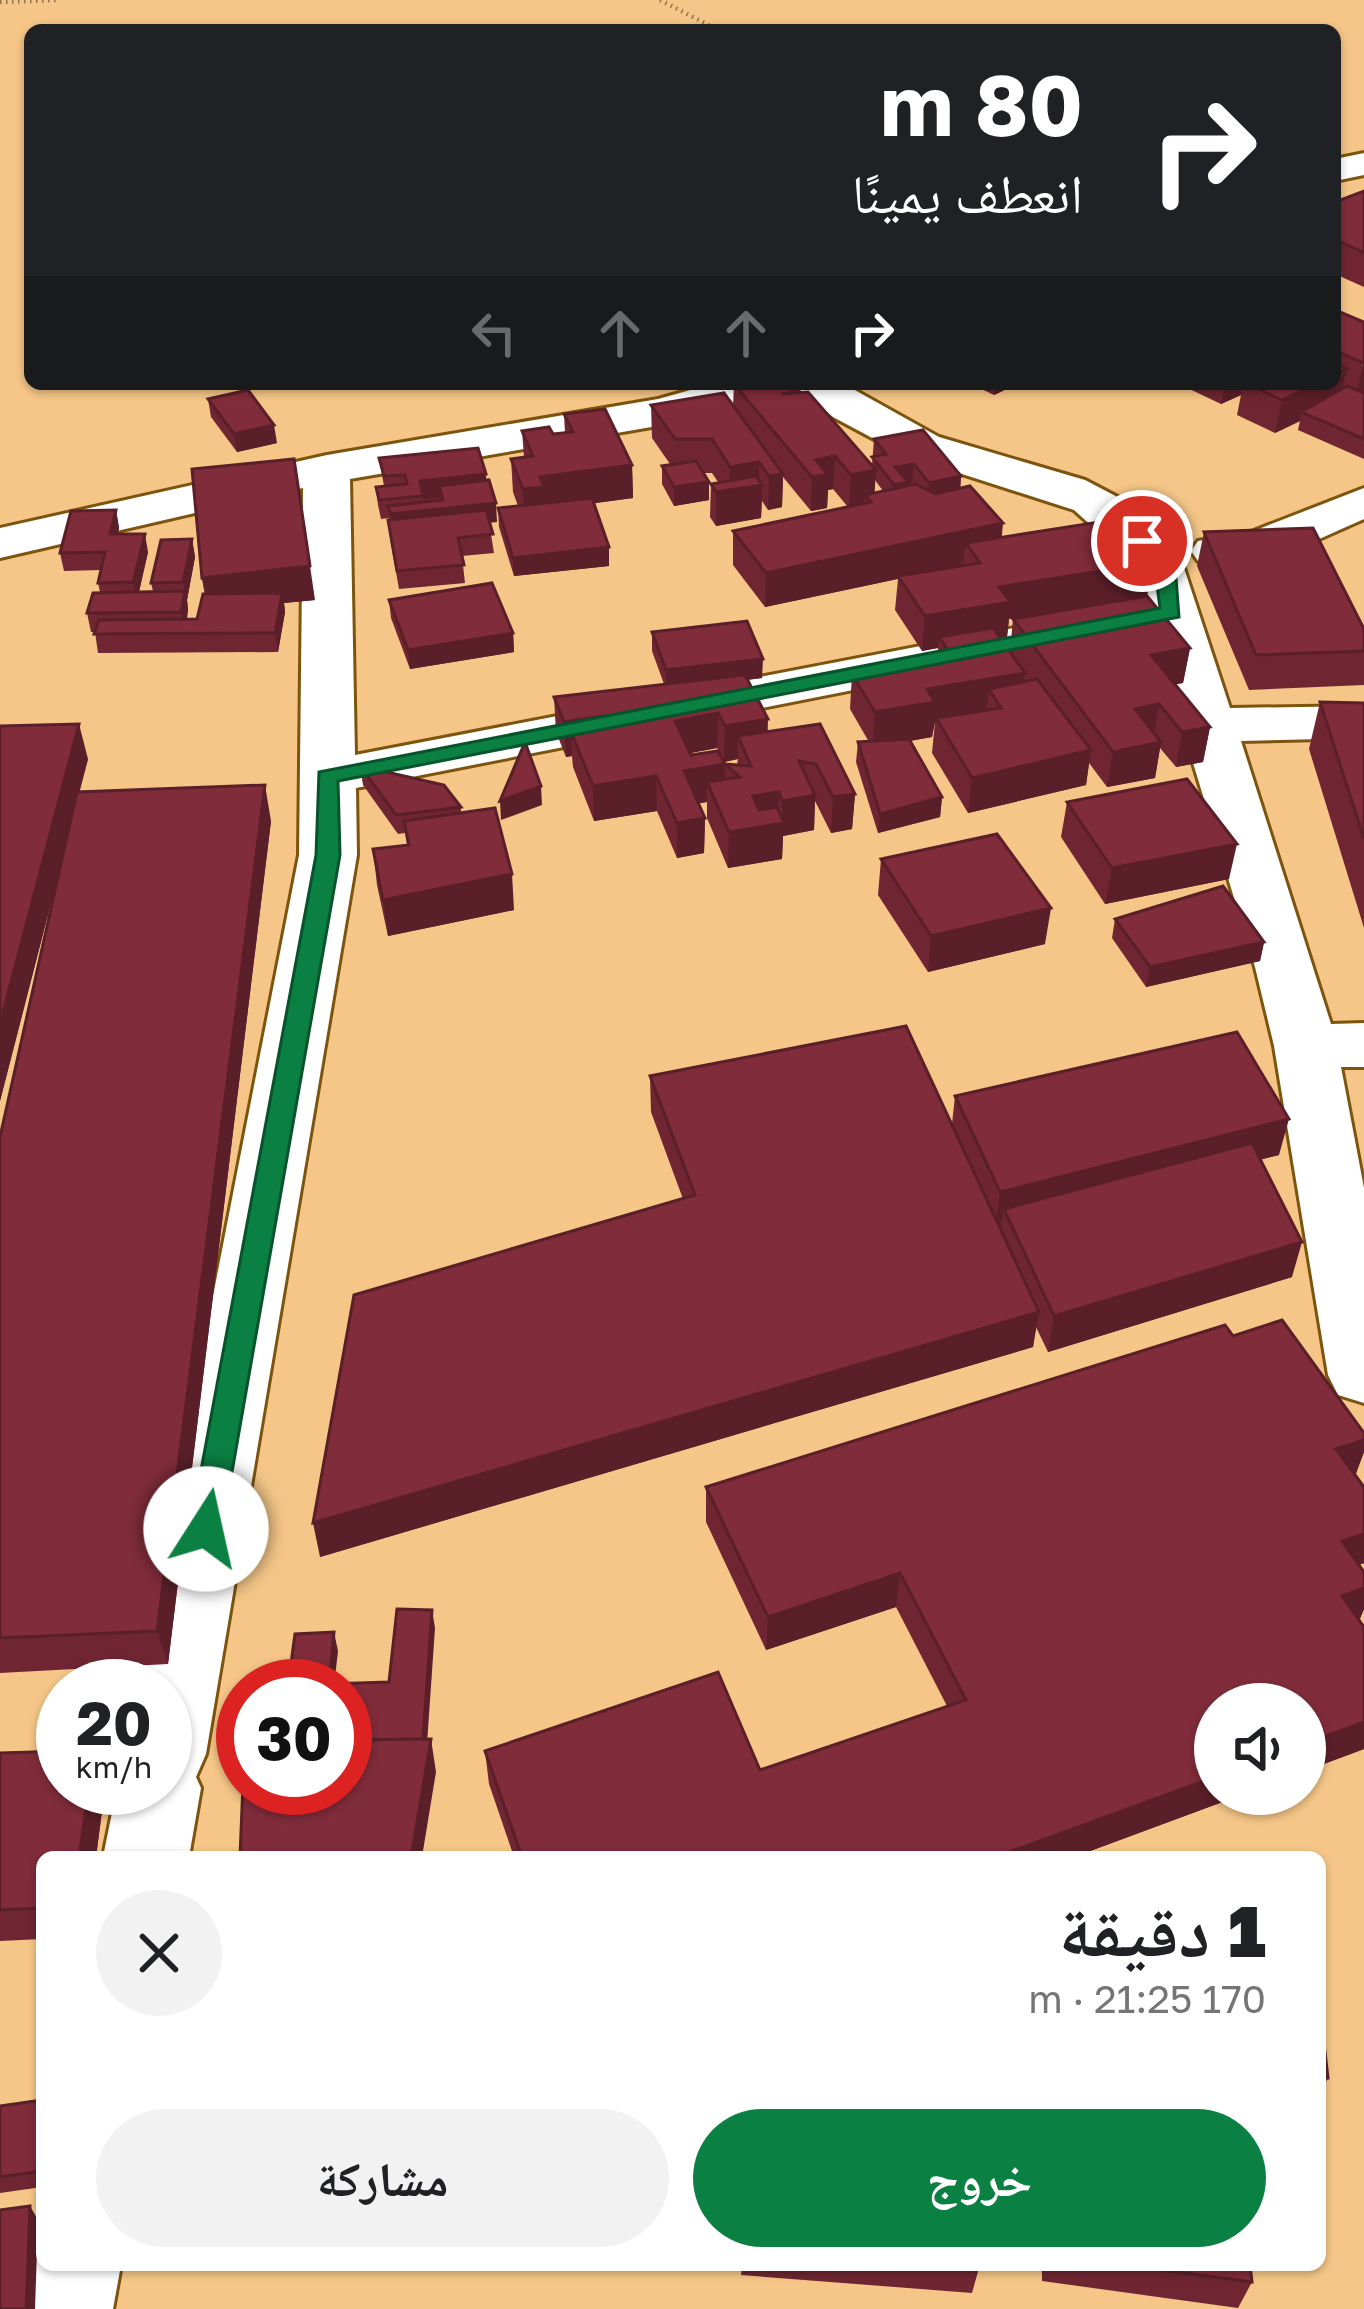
<!DOCTYPE html>
<html lang="ar">
<meta charset="utf-8">
<style>
:root{--surface:#fff;--page:#f2f2f2;--text:#202124;--muted:#757577;--accent:#0b8043}
body{margin:0;font-family:"Golos Text","Noto Naskh Arabic",sans-serif;background:var(--page);color:var(--text);direction:rtl;height:100vh;display:flex;flex-direction:column;font-size:45px;white-space:nowrap}
*{box-sizing:border-box;margin:0}
p{font-size:39px;color:var(--muted)}
.icon{flex:none;width:66px;height:66px;fill:none;stroke:currentColor;stroke-width:2;stroke-linecap:round;stroke-linejoin:round}
.map{position:relative;flex:1;overflow:hidden;direction:ltr}
.panel{position:absolute;left:36px;top:1851px;width:1290px;height:420px;display:flex;flex-direction:column;background:var(--surface);border-radius:18px;box-shadow:0 3px 9px #0004;direction:rtl}
.panel>*{flex:none}
.top-card{position:absolute;left:24px;top:24px;width:1317px;height:366px;border-radius:18px;box-shadow:0 3px 9px #0004;direction:rtl;background:#202124;color:#fff;overflow:hidden}
.tools{position:absolute;left:1194px;top:1683px;display:grid;gap:24px}
.tools a{display:grid;place-items:center;width:132px;height:132px;border-radius:50%;background:var(--surface);box-shadow:0 3px 9px #0004;font-size:60px}
.speed{position:absolute;left:36px;top:1659px;display:flex;gap:24px;font-size:60px;font-weight:700;text-align:center}
.speed>*{display:grid;place-content:center;width:156px;height:156px;border-radius:50%;background:var(--surface);box-shadow:0 3px 9px #0004;line-height:1}
.speed small{font-size:30px;font-weight:400}
.speed .limit{border:18px solid #d22;background:#fff;color:#111}
.pin{position:absolute;display:grid;place-items:center;width:102px;height:102px;color:#fff;margin:-51px;border:6px solid #fff;border-radius:50%;box-shadow:0 3px 12px #0007}
.me{position:absolute;width:132px;margin:-66px;rotate:10deg;stroke-linejoin:round;filter:drop-shadow(0 0 9px #0008)}
.turn{display:flex;align-items:center;gap:42px;height:252px;padding:0 60px;font-size:54px}
.turn .icon{width:156px;height:156px;stroke-width:2.5}
.turn b{display:block;font-size:84px;line-height:102px}
.lanes{display:flex;align-items:center;height:114px;padding:0 60px;background:#0003;justify-content:center;gap:60px;direction:ltr}
.lanes .off{opacity:.35}
.round{display:grid;place-items:center;flex:none;width:126px;height:126px;border-radius:63px;background:var(--page)}
.headline{display:flex;align-items:center;justify-content:space-between;height:204px;padding:0 60px}
h1{font-size:72px;font-weight:800;line-height:90px}
.primary-button{display:flex;gap:24px;margin-top:auto;padding:24px 60px}
.primary-button a{flex:1;height:138px;border-radius:72px;background:var(--accent);color:#fff;font-size:48px;font-weight:800;line-height:138px;text-align:center}
.primary-button a+a{background:var(--page);color:var(--text)}
.map>svg:first-child{display:block}
</style>
<div class="map">
<svg width="1364" height="2309" viewBox="0 0 1364 2309">
<rect width="100%" height="100%" fill="#f5c687"/>
<g fill="none" stroke-linecap="round" stroke-linejoin="round">
<defs>
<g id="street">
<polygon points="1364,153 1364,175 1335,181 1335,159"/>
<polygon points="712,384 782,384 776,393 663,425 350,479 355,755 1097,612 1115,616 1123,627 1115,638 1097,642 356,788 357,855 206,1754 196,1777 201,1788 189,1857 103,1857 117,1788 165,1788 165,1686 137,1686 299,855 303,488 0,558 0,528 327,455 658,399"/>
<polygon points="792,384 844,384 939,437 1085,480 1129,503 1181,559 1230,708 1364,706 1364,738 1241,741 1331,1024 1364,1023 1364,1067 1341,1067 1364,1188 1364,1403 1338,1395 1328,1375 1274,1046 1255,967 1132,562 1074,510 906,456 833,417"/>
<path d="M1364,488V519C1313,541 1254,575 1198,561L1191,551L1198,541L1251,532Z"/>
<polygon points="42,2229 42,2265 121,2265 113,2309 15,2309 23,2265"/>
</g>
</defs>
<use href="#street" stroke="#7d540e" stroke-width="6"/>
<g stroke="#95744a" stroke-width="4.5" stroke-dasharray="1.5 4.5" stroke-linecap="butt">
<polyline points="660,0 718,30"/>
<polyline points="0,2 57,0"/>
</g>
<use href="#street" fill="#fff" fill-rule="evenodd"/>
</g>
<g fill="#6f2632" fill-rule="evenodd">
<polygon points="1364,191 1364,287 1335,274 1335,202"/>
<polygon points="1335,310 1364,322 1362,392 1364,393 1364,459 1298,430 1300,421 1275,433 1237,415 1241,395 1221,404 1179,384 1335,384"/>
<path d="M734,384L799,391L872,465L874,439L961,476L960,488L1002,537L1152,563L1147,596L1190,648L1183,683L1175,684L1210,727L1203,762L1176,767L1160,748L1155,778L1107,787L1089,763L1086,785L968,813L932,753L935,722H934L932,737L910,741L942,797L940,817L878,833L856,762L858,742H869L850,709L852,674L937,660L938,648L922,651L895,610L898,579L765,607L733,565V531L848,507L833,489L828,490L827,508L811,511L783,477L782,507L768,510L762,501L761,518L716,526L710,517L711,484L718,482L712,473H703L709,482V500L674,506L662,484V466L670,464L652,438L651,405L733,406ZM875,480L883,491L874,493ZM1061,611L1013,619L1010,651L1000,638L1007,637L1009,619Z"/>
<polygon points="971,384 1017,384 994,395"/>
<polygon points="208,399 277,443 237,452 211,417"/>
<polygon points="564,414 632,465 633,498 594,503 609,547 609,566 514,576 499,527 498,508 518,506 513,492 511,459 524,457 522,431 553,434 565,433"/>
<polygon points="379,458 486,481 497,522 489,522 494,553 462,556 465,583 399,589 390,538 389,518 381,519 378,505 376,487 384,486"/>
<polygon points="116,510 119,528 118,534 148,552 139,592 153,591 151,583 192,539 195,557 187,600 188,609 187,619 197,619 205,594 202,578 315,600 284,603 285,612 278,652 98,653 95,632 91,632 87,613 100,592 98,583 101,570 64,571 60,553"/>
<polygon points="1204,532 1364,629 1364,685 1249,690 1197,566"/>
<polygon points="389,600 513,633 514,652 410,669 391,618"/>
<path d="M652,632L762,678L747,680L768,731L820,724L855,794L852,829L831,833L815,801L814,830L783,836L782,859L728,868L707,818V802L698,803L705,818L704,853L677,858L657,811L594,821L573,767L572,756L566,757L556,732L554,697L664,684L652,651ZM717,748L724,762L738,759L737,765L725,764L691,755L690,753Z"/>
<polygon points="1320,702 1364,703 1364,928 1309,749"/>
<polygon points="0,726 88,759 79,792 271,821 168,1664 0,1673 0,1137 62,860 0,1101"/>
<polygon points="360,766 461,807 461,813 514,910 388,936 377,885 373,849 407,845 405,833 398,834 363,785"/>
<polygon points="1067,802 1229,879 1105,904 1061,837"/>
<polygon points="881,859 1045,944 928,972 878,895"/>
<polygon points="1115,919 1264,942 1260,961 1146,987 1112,938"/>
<polygon points="650,1076 952,1124 955,1096 1279,1155 1261,1159 1292,1277 1048,1352 1036,1327 1033,1347 320,1557 683,1199 651,1112"/>
<polygon points="1233,1336 1364,1433 1364,1452 1355,1474 1364,1487 1364,1563 1359,1565 1364,1572 1364,1609 1359,1620 1364,1627 1364,1749 1305,1771 1215,1794 1244,1794 1074,1857 514,1857 489,1784 485,1751 760,1770 947,1706 896,1607 766,1650 706,1522 706,1487"/>
<polygon points="0,1753 105,1788 96,1857 42,1857 42,1939 0,1941"/>
<polygon points="1320,2009 1328,2078 1320,2093"/>
<polygon points="42,2100 42,2187 0,2193 0,2106"/>
<polygon points="742,2265 979,2265 979,2268 972,2293 741,2275"/>
<polygon points="1042,2265 1250,2265 1252,2282 1238,2308 1042,2281"/>
</g>
<g fill="#5a1f29">
<polygon points="1364,363 1364,392 1356,396 1363,364"/>
<polygon points="1347,369 1339,401 1301,412 1300,421 1275,433 1282,400 1315,384 1335,384 1335,374"/>
<polygon points="995,384 1017,384 994,395"/>
<polygon points="1225,384 1243,384 1241,395 1221,404"/>
<polygon points="274,425 277,443 237,452 234,434"/>
<polygon points="835,456 833,489 828,490 827,508 811,511 812,477 816,460"/>
<polygon points="759,462 759,485 762,485 761,518 716,526 716,492 730,490 730,467"/>
<polygon points="914,464 912,483 907,483 906,501 893,503 895,467"/>
<polygon points="632,465 633,498 545,510 525,523 523,489 540,477"/>
<polygon points="876,470 874,503 865,495 864,506 849,509 851,475"/>
<polygon points="486,474 487,493 439,486 440,498 423,499 420,481"/>
<polygon points="783,474 782,507 768,510 769,476"/>
<polygon points="961,476 960,495 927,501 929,483"/>
<polygon points="709,482 709,500 674,506 674,487"/>
<polygon points="496,503 497,522 392,533 391,514"/>
<polygon points="116,510 119,528 113,552 110,534"/>
<polygon points="1003,523 1000,557 966,543 963,565 765,607 766,573"/>
<polygon points="145,534 148,552 137,600 133,582"/>
<polygon points="192,539 195,557 187,600 188,609 185,630 181,612 185,591 183,582"/>
<polygon points="609,547 609,566 514,576 513,558"/>
<polygon points="1152,563 1147,597 1009,619 1007,637 946,647 939,637 938,648 922,651 925,616 999,587"/>
<polygon points="310,566 315,600 284,603 285,612 278,652 275,633 208,612 202,578"/>
<polygon points="513,633 514,652 410,669 408,650"/>
<polygon points="1190,648 1183,683 1145,690 1151,655"/>
<polygon points="763,659 762,678 666,689 666,670"/>
<polygon points="1025,673 1020,707 1001,708 989,689 986,713 936,718 932,737 873,747 875,712 927,689"/>
<polygon points="1159,704 1153,739 1135,709"/>
<polygon points="718,713 717,748 675,756 675,721"/>
<polygon points="603,716 604,751 571,732 572,756 566,757 564,722"/>
<polygon points="768,719 767,754 738,736 738,759 724,762 725,726"/>
<polygon points="79,724 88,759 0,1101 0,1024"/>
<polygon points="1210,727 1203,762 1176,767 1182,732"/>
<polygon points="1161,742 1155,778 1107,787 1113,752"/>
<polygon points="1091,750 1086,785 968,813 972,778"/>
<polygon points="725,764 725,799 707,782 707,802 684,806 684,771"/>
<polygon points="656,776 657,811 594,821 593,786"/>
<polygon points="265,785 271,821 168,1664 157,1631"/>
<polygon points="541,786 542,805 501,820 500,801"/>
<polygon points="779,792 778,824 782,824 782,801 815,795 814,830 783,836 782,859 728,868 729,832 753,796"/>
<polygon points="855,794 852,829 831,833 833,797"/>
<polygon points="942,797 940,817 878,833 880,814"/>
<polygon points="705,818 704,853 677,858 677,823"/>
<polygon points="1237,844 1229,879 1105,904 1112,868"/>
<polygon points="512,874 514,910 388,936 383,900"/>
<polygon points="1051,908 1045,944 928,972 931,936"/>
<polygon points="1264,942 1260,961 1146,987 1150,967"/>
<polygon points="1289,1119 1279,1155 1011,1224 1004,1209 1001,1226 995,1228 1000,1192"/>
<polygon points="1302,1242 1292,1277 1048,1352 1054,1316"/>
<polygon points="1039,1312 1033,1347 320,1557 313,1523"/>
<polygon points="1364,1440 1364,1452 1356,1474 1324,1484 1336,1449"/>
<polygon points="1364,1534 1364,1563 1330,1575 1342,1541"/>
<polygon points="900,1573 896,1607 766,1650 768,1617"/>
<polygon points="1364,1588 1364,1609 1360,1619 1329,1630 1342,1596"/>
<polygon points="432,1610 435,1628 426,1758 423,1740"/>
<polygon points="334,1632 338,1651 334,1686 329,1686"/>
<polygon points="1364,1722 1364,1749 1305,1771 1305,1744"/>
<polygon points="431,1739 436,1772 422,1857 411,1857"/>
<polygon points="1215,1777 1215,1794 1244,1794 1074,1857 996,1857"/>
<polygon points="89,1788 105,1788 96,1857 79,1857"/>
<polygon points="30,2206 38,2220 35,2309 26,2309"/>
</g>
<g fill="#812c3a" stroke="#5a1f29" stroke-width="3">
<polygon points="1364,191 1364,253 1335,239 1335,202"/>
<polygon points="1335,310 1364,322 1364,363 1335,351"/>
<polygon points="1335,363 1347,369 1335,374"/>
<polygon points="734,384 794,384 799,391 781,394 808,392 876,470 851,475 835,456 816,460 828,475 812,477"/>
<polygon points="1247,384 1315,384 1282,400"/>
<polygon points="1347,386 1364,393 1364,439 1301,412"/>
<polygon points="248,390 274,425 234,434 208,399"/>
<polygon points="724,393 783,474 769,476 759,462 730,467 712,439 675,439 651,405"/>
<polygon points="605,409 632,465 540,477 544,487 523,489 511,459 533,456 522,431 549,427 553,434 573,432 564,414"/>
<polygon points="923,430 961,476 929,483 914,464 895,467 908,482 894,485 872,457 886,454 874,439"/>
<polygon points="478,448 486,474 420,481 423,496 379,500 376,487 407,484 405,475 384,476 379,458"/>
<polygon points="294,459 310,566 202,578 192,469"/>
<polygon points="696,461 709,482 674,487 662,466"/>
<polygon points="756,476 762,485 716,492 711,484"/>
<polygon points="489,480 496,503 391,514 388,506 443,500 439,486"/>
<polygon points="916,484 935,494 970,486 1003,523 766,573 733,531 871,502 865,495"/>
<polygon points="592,498 609,547 513,558 498,508"/>
<polygon points="116,510 110,534 145,534 133,582 98,583 105,552 60,553 71,511"/>
<polygon points="486,510 493,534 458,538 464,565 397,571 388,520"/>
<polygon points="1118,519 1152,563 999,587 1011,602 925,616 898,576 980,563 966,543"/>
<polygon points="1313,528 1364,629 1364,651 1256,655 1204,532"/>
<polygon points="192,539 183,582 151,583 161,540"/>
<polygon points="492,583 513,633 408,650 389,600"/>
<polygon points="185,591 181,612 87,613 93,593"/>
<polygon points="282,593 275,633 94,634 99,620 197,619 203,594"/>
<polygon points="1147,596 1190,648 1151,655 1210,727 1182,732 1159,704 1135,709 1161,742 1113,752 1013,619"/>
<polygon points="747,621 763,659 666,670 652,632"/>
<polygon points="993,628 1025,673 927,689 935,702 875,712 852,674 953,657 939,637"/>
<polygon points="745,675 768,719 725,726 718,713 675,721 691,755 718,751 725,764 751,766 738,736 820,724 855,794 833,797 816,764 799,761 815,795 782,801 779,792 753,796 759,810 777,807 784,823 729,832 707,782 740,777 725,764 684,771 705,818 677,823 656,776 593,786 571,732 608,726 603,716 564,722 554,697"/>
<polygon points="1037,679 1091,750 972,778 936,718 1001,708 989,689"/>
<polygon points="1320,702 1364,703 1364,839"/>
<polygon points="79,724 0,1024 0,726"/>
<polygon points="909,739 942,797 880,814 858,742"/>
<polygon points="525,742 541,786 500,801"/>
<polygon points="360,766 444,785 461,807 396,815"/>
<polygon points="1187,779 1237,844 1112,868 1067,802"/>
<polygon points="265,785 157,1631 0,1638 0,1137 77,792"/>
<polygon points="495,808 512,874 383,900 373,849 409,845 404,821"/>
<polygon points="997,834 1051,908 931,936 881,859"/>
<polygon points="1223,886 1264,942 1150,967 1115,919"/>
<polygon points="906,1026 1039,1312 313,1523 354,1295 695,1195 650,1076"/>
<polygon points="1237,1032 1289,1119 1000,1192 955,1096"/>
<polygon points="1252,1143 1302,1242 1054,1316 1004,1209"/>
<polygon points="1282,1320 1364,1433 1364,1440 1336,1449 1364,1487 1364,1534 1342,1541 1364,1572 1364,1588 1342,1596 1364,1627 1364,1722 1305,1744 1305,1704 1215,1704 1215,1777 996,1857 522,1857 485,1751 718,1672 760,1770 966,1700 900,1573 768,1617 706,1487 1225,1325 1233,1336"/>
<polygon points="397,1609 432,1610 423,1739 345,1740 345,1686 288,1686 295,1634 334,1632 329,1684 389,1682"/>
<polygon points="431,1739 411,1857 240,1857 243,1783 243,1788 345,1788 345,1740"/>
<polygon points="63,1751 63,1788 89,1788 79,1857 42,1857 42,1908 0,1910 0,1753"/>
<polygon points="1320,2009 1328,2078 1320,2078"/>
<polygon points="42,2100 42,2171 0,2177 0,2106"/>
<polygon points="30,2206 26,2309 0,2309 0,2210"/>
<polygon points="945,2265 979,2265 979,2268"/>
<polygon points="1124,2265 1250,2265 1252,2282"/>
</g>
<polygon fill="#0b8043" stroke="#07532c" stroke-width="3" points="1135,536 1150,536 1176,578 1179,617 338,781 340,855 222,1529 217,1538 195,1538 190,1529 316,855 319,772 1160,608 1156,578 1132,541"/>
</svg>
<div class="tools">
<a><svg class="icon" aria-label="sound" viewBox="0 0 24 24"><path d="M4 9h4l5-4v14l-5-4H4zM17 9q2 3 0 6"/></svg></a>
</div>
<div class="speed"><div>20<small>km/h</small></div><div class="limit">30</div></div>
<div class="pin" style="left:1142px;top:541px;background:#d93025"><svg class="icon" aria-label="arrive" viewBox="0 0 24 24"><path d="M6 21V4h12l-3 4 3 4H6"/></svg></div>
<svg class="me" style="left:206px;top:1529px" viewBox="-20 -20 40 40"><circle r="19" fill="#fff"/><path d="M0-13L10 11 0 6-10 11z" fill="#0b8043"/></svg>
<div class="top-card">
<div class="turn"><svg class="icon" aria-label="right" viewBox="0 0 24 24"><path d="M7 20v-9h11M14 6l5 5-5 5"/></svg><div><b>80 m</b>انعطف يمينًا</div></div>
<div class="lanes"><svg class="icon off" aria-label="left" viewBox="0 0 24 24"><path d="M17 20v-9H6M10 6l-5 5 5 5"/></svg><svg class="icon off" aria-label="ahead" viewBox="0 0 24 24"><path d="M12 20V5M6 11l6-6 6 6"/></svg><svg class="icon off" aria-label="ahead" viewBox="0 0 24 24"><path d="M12 20V5M6 11l6-6 6 6"/></svg><svg class="icon" aria-label="right" viewBox="0 0 24 24"><path d="M7 20v-9h11M14 6l5 5-5 5"/></svg></div>
</div>
<section class="panel">
<div class="headline"><div><h1>1 دقيقة</h1><p>170 m · 21:25</p></div><a class="round"><svg class="icon" aria-label="close" viewBox="0 0 24 24"><path d="M6 6l12 12M18 6L6 18"/></svg></a></div>
<div class="primary-button"><a>خروج</a><a>مشاركة</a></div>
</section>
</div>
